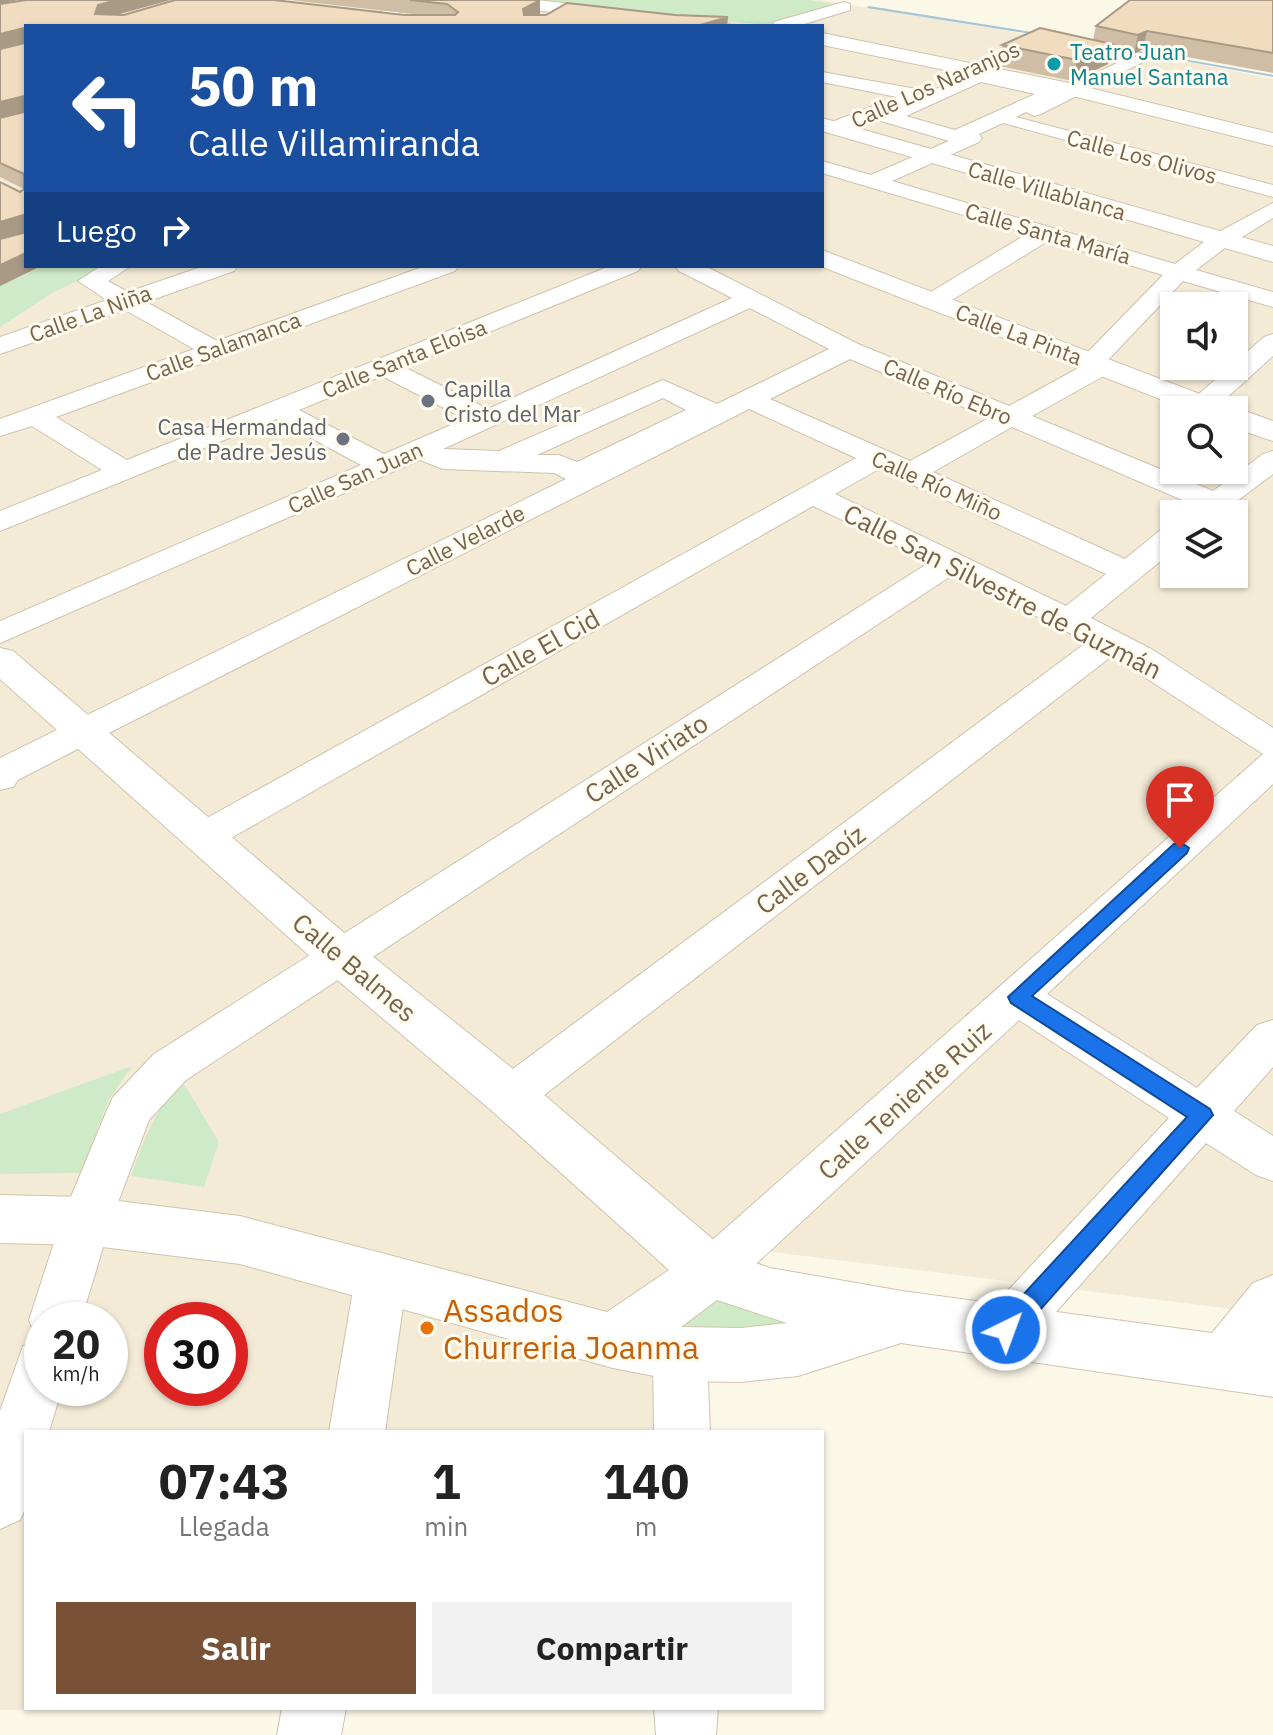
<!DOCTYPE html>
<html lang="es">
<meta charset="utf-8">
<style>
:root{--surface:#fff;--page:#f2f2f2;--text:#222;--muted:#767676;--accent:#795137}
body{margin:0;font-family:"IBM Plex Sans",sans-serif;background:var(--page);color:var(--text);height:100vh;display:flex;flex-direction:column;font-size:30px;white-space:nowrap}
*{box-sizing:border-box;margin:0}
p{font-size:26px;color:var(--muted)}
.icon{flex:none;width:44px;height:44px;fill:none;stroke:currentColor;stroke-width:2;stroke-linecap:round;stroke-linejoin:round}
.map{position:relative;flex:1;overflow:hidden}
.details{position:absolute;left:24px;top:1430px;width:800px;height:280px;display:flex;flex-direction:column;background:var(--surface);border-radius:0px;box-shadow:0 2px 6px #0004}
.details>*{flex:none}
.banner{position:absolute;left:24px;top:24px;width:800px;height:244px;border-radius:0px;box-shadow:0 2px 6px #0004;background:#1a4fa0;color:#fff;overflow:hidden}
.controls{position:absolute;left:1160px;top:292px;display:grid;gap:16px}
.controls a{display:grid;place-items:center;width:88px;height:88px;border-radius:0px;background:var(--surface);box-shadow:0 2px 6px #0004;font-size:40px}
.speed{position:absolute;left:24px;top:1302px;display:flex;gap:16px;font-size:40px;font-weight:700;text-align:center}
.speed>*{display:grid;place-content:center;width:104px;height:104px;border-radius:50%;background:var(--surface);box-shadow:0 2px 6px #0004;line-height:1}
.speed small{font-size:20px;font-weight:400}
.speed .limit{border:12px solid #d22;background:#fff;color:#111}
.pin{position:absolute;display:grid;place-items:center;width:68px;height:68px;color:#fff;margin:-82px -34px;border-radius:50% 50% 50% 0;rotate:-45deg;box-shadow:0 0 8px #0007}
.pin .icon{rotate:45deg}
.me{position:absolute;width:88px;margin:-44px;rotate:42deg;stroke-linejoin:round;filter:drop-shadow(0 0 6px #0008)}
.turn{display:flex;align-items:center;gap:28px;height:168px;padding:0 32px;font-size:36px}
.turn .icon{width:104px;height:104px;stroke-width:2.5}
.turn b{display:block;font-size:56px;line-height:68px}
.then{display:flex;align-items:center;height:76px;padding:0 32px;background:#0003;gap:16px;font-size:30px}
.eta{display:flex;justify-content:space-evenly;align-items:center;height:136px;text-align:center}
.eta b{font-size:48px;font-weight:700;line-height:56px}
.cta{display:flex;gap:16px;margin-top:auto;padding:16px 32px}
.cta a{flex:1;height:92px;border-radius:0px;background:var(--accent);color:#fff;font-size:32px;font-weight:700;line-height:92px;text-align:center}
.cta a+a{background:var(--page);color:var(--text)}
.map>svg:first-child{display:block}
</style>
<div class="map">
<svg width="1273" height="1735" viewBox="0 0 1273 1735">
<rect width="100%" height="100%" fill="#fcf8e8"/>
<path fill="#f4ebd7" fill-rule="evenodd" d="M0,0H822L1169,58L1273,79V1314L715,1245L667,1432H26V1708H227L0,1710ZM26,26H822V266H26ZM1174,306H1234V366H1174ZM1174,410H1234V470H1174ZM1174,514H1234V574H1174ZM42,1320H110V1388H42ZM162,1320H230V1388H162Z"/>
<g fill="#cfeac7">
<polygon points="532,0 810,0 833,4 766,25"/>
<polygon points="42,266 109,266 52,293 0,327 0,286"/>
<polygon points="132,1066 109,1099 81,1173 0,1174 0,1114"/>
<path d="M184,1084L219,1142L204,1187L131,1176C144,1142 154,1106 184,1084Z"/>
<polygon points="712,1292 817,1322 784,1331 648,1334"/>
</g>
<g fill="none" stroke-linecap="round" stroke-linejoin="round">
<g fill="#a3c6d8" fill-rule="evenodd">
<polygon points="869,6 1044,34 1046,35 1044,36 867,8"/>
<polygon points="1122,48 1273,75 1273,77 1124,50"/>
</g>
<defs>
<g id="street">
<polygon points="402,0 422,0 377,26 356,26"/>
<polygon points="844,2 850,4 850,10 798,26 772,26 774,22"/>
<path d="M1057,40L1140,58L1143,62L1041,114L1034,116L1026,112L1016,117L1273,185V197L1003,123L979,134L982,138L979,142L892,181L1175,264L1213,235L1273,203V218L1229,245L1196,270L1273,292V307L1183,281L1108,360L1115,366L1111,372L1032,416L1213,491L1263,454L1273,451V474L1220,514H1186L1194,505L1012,427L933,472L1125,559L1163,528L1174,526V550L1091,618L1153,650L1273,728V784L1047,994L1197,1088L1257,1025L1273,1020V1067L1234,1111L1273,1136V1181L1256,1175L1206,1143L1025,1347L1006,1354L987,1347L980,1330L987,1313L1169,1118L1019,1020L729,1289L711,1296L693,1289L685,1273L693,1257L1263,754L1112,656L526,1109L510,1115L494,1109L487,1096L494,1083L1087,642L954,574L186,1080L149,1120L111,1221L81,1320H42V1388H62L49,1432H26V1507L20,1520L0,1529V1411L23,1346L42,1339L36,1337L29,1320L61,1221L107,1110L113,1097L154,1054L930,562L813,506L217,846L203,850L189,846L183,837L189,828L856,458L749,409L95,740L18,780L13,787L0,790V758L566,479L554,473L443,469L420,460L0,643V621L361,465L276,419L0,531V511L102,470L32,426L0,436V419L194,349L125,310L0,354V337L107,300L78,281L101,266H131L108,281L128,292L204,266H238L234,271L146,302L217,341L425,266H459L455,271L56,417L127,460L610,266H642L638,271L404,367L488,409L732,298L679,271L675,266H705L858,344L1009,406L1082,366L1079,362L1083,357L1163,275L1048,241L942,306H924L921,301L924,296L1027,234L822,173V161L871,175L949,141L881,121L878,117L843,131H829L826,127L829,123L897,97L822,82V72L916,89L924,94L979,71L1060,90L1117,63L1051,49L1048,45L1051,41ZM981,82L1035,94L955,130L906,116ZM750,308L829,349L717,404L663,380L499,451L443,449ZM850,359L989,418L910,461L770,399ZM382,376L465,419L384,454L299,410ZM663,398L686,410L577,462L559,455H537ZM879,469L900,479L1106,574L1066,606L835,494Z"/>
<polygon points="1273,334 1273,356 1213,410 1193,410 1189,405 1193,399 1264,337"/>
<polygon points="381,1255 399,1262 407,1278 385,1432 329,1432 355,1278 363,1262"/>
<polygon points="680,1329 699,1336 707,1354 710,1432 654,1432 653,1354 661,1336"/>
<polygon points="282,1708 346,1708 341,1735 277,1735"/>
<polygon points="654,1708 718,1708 716,1735 656,1735"/>
</g>
<g id="secondary">
<polygon points="480,0 537,0 724,21 733,26 675,26 489,5"/>
<polygon points="822,33 1074,84 1273,133 1273,146 1073,96 822,45"/>
<polygon points="822,118 1273,246 1273,262 822,131"/>
<polygon points="822,250 1226,404 1229,409 1245,411 1273,421 1273,441 1234,428 1234,410 1188,410 820,266"/>
<path d="M0,648L13,651L356,943L528,1081L730,1254L770,1268L902,1291L1212,1333L1253,1283L1273,1275V1397L901,1343L798,1376L741,1382L680,1381L613,1368L240,1264L86,1245L0,1243V1195L86,1197L240,1216L607,1312L669,1270L492,1111L322,967L0,679ZM717,1300L787,1323L741,1328L681,1327Z"/>
</g>
</defs>
<use href="#street" stroke="#cec2ae" stroke-width="2"/>
<use href="#secondary" stroke="#d1c3ac" stroke-width="2"/>
<use href="#street" fill="#fff" fill-rule="evenodd"/>
<use href="#secondary" fill="#fff" fill-rule="evenodd"/>
</g>
<g fill="#cfbda5">
<polygon points="26,0 170,0 117,15 421,15 291,0 540,0 540,14 539,15 675,15 728,17 727,26 26,26 26,266 41,266 0,286 0,182 20,192 24,189 0,177 0,4"/>
<polygon points="1273,0 1273,73 1143,49 1134,54 1111,49 1108,64 1073,81 999,66 1002,45 1093,40 1096,26"/>
</g>
<g fill="#a99a86">
<polygon points="0,0 19,0 0,4"/>
<polygon points="117,0 170,0 101,19 95,14 98,5"/>
<polygon points="540,0 540,14 524,23 523,9"/>
<polygon points="728,17 727,26 697,26"/>
<polygon points="24,28 26,43 0,50 0,34"/>
<polygon points="1147,31 1143,49 1134,54 1138,35"/>
<polygon points="1112,44 1108,64 1073,81 1077,60"/>
<polygon points="24,96 26,112 0,119 0,102"/>
<polygon points="23,215 26,233 0,241 0,222"/>
<polygon points="26,253 26,266 41,266 0,286 0,265"/>
</g>
<g fill="#f1dcc0" stroke="#a99a86" stroke-width="2">
<polygon points="26,0 117,0 98,5 95,14 124,15 175,0 274,0 404,15 455,15 458,12 447,4 410,0 540,0 523,9 524,15 546,15 567,3 675,15 728,17 697,26 26,26 26,253 0,265 0,239 23,233 23,215 0,222 0,182 20,192 24,189 24,174 0,163 0,118 24,112 24,96 0,102 0,49 25,43 24,28 0,34 0,4"/>
<polygon points="1130,0 1273,0 1273,53 1147,31 1138,35 1096,26"/>
<polygon points="1040,28 1112,44 1077,60 1002,45"/>
</g>
<polygon fill="#1a73e8" stroke="#114b97" stroke-width="2" points="1180,842 1189,848 1187,853 1032,996 1210,1109 1213,1115 1015,1338 1006,1341 998,1338 994,1330 998,1322 1187,1117 1011,1003 1008,997 1174,844"/>
<circle fill="#0f9aa8" stroke="#fffbef" stroke-width="3" cx="1054" cy="64" r="8"/>
<g fill="#6b7280" stroke="#fffbef" stroke-width="3">
<circle cx="428" cy="401" r="8"/>
<circle cx="343" cy="439" r="8"/>
</g>
<circle fill="#e8710a" stroke="#fffbef" stroke-width="3" cx="427" cy="1328" r="8"/>
<g text-anchor="middle" dominant-baseline="central" stroke-width="6" stroke-linejoin="round" paint-order="stroke">
<g font-size="22" fill="#0d838f" stroke="#fffbef" text-anchor="start">
<text x="1070" y="51">Teatro Juan<tspan x="1070" dy="25">Manuel Santana</tspan></text>
</g>
<g font-size="22" fill="#76634c" stroke="#fffbef">
<text transform="translate(935 84) rotate(-24)">Calle Los Naranjos</text>
<text transform="translate(1142 156) rotate(15)">Calle Los Olivos</text>
<text transform="translate(1047 190) rotate(16)">Calle Villablanca</text>
<text transform="translate(1048 233) rotate(16)">Calle Santa María</text>
<text transform="translate(90 313) rotate(-20)">Calle La Niña</text>
<text transform="translate(1019 334) rotate(21)">Calle La Pinta</text>
<text transform="translate(223 346) rotate(-20)">Calle Salamanca</text>
<text transform="translate(404 358) rotate(-22)">Calle Santa Eloisa</text>
<text transform="translate(948 391) rotate(23)">Calle Río Ebro</text>
<text transform="translate(355 477) rotate(-24)">Calle San Juan</text>
<text transform="translate(937 485) rotate(24)">Calle Río Miño</text>
<text transform="translate(465 540) rotate(-27)">Calle Velarde</text>
</g>
<g font-size="22" fill="#5b616d" stroke="#fffbef" text-anchor="start">
<text x="444" y="388">Capilla<tspan x="444" dy="25">Cristo del Mar</tspan></text>
<text x="327" y="426" text-anchor="end">Casa Hermandad<tspan x="327" dy="25">de Padre Jesús</tspan></text>
</g>
<g font-size="26" fill="#76634c" stroke="#fffbef">
<text transform="translate(1003 591) rotate(27)">Calle San Silvestre de Guzmán</text>
<text transform="translate(540 647) rotate(-29)">Calle El Cid</text>
<text transform="translate(646 758) rotate(-33)">Calle Viriato</text>
<text transform="translate(810 869) rotate(-37)">Calle Daoíz</text>
<text transform="translate(355 967) rotate(40)">Calle Balmes</text>
<text transform="translate(904 1100) rotate(-42)">Calle Teniente Ruiz</text>
</g>
<g font-size="32" fill="#c56008" stroke="#fffbef" text-anchor="start">
<text x="443" y="1310">Assados<tspan x="443" dy="37">Churreria Joanma</tspan></text>
</g>
</g>
</svg>
<div class="controls">
<a><svg class="icon" aria-label="sound" viewBox="0 0 24 24"><path d="M4 9h4l5-4v14l-5-4H4zM17 9q2 3 0 6"/></svg></a>
<a><svg class="icon" aria-label="search" viewBox="0 0 24 24"><circle cx="10" cy="10" r="6"/><path d="M15 15l6 6"/></svg></a>
<a><svg class="icon" aria-label="layers" viewBox="0 0 24 24"><path d="M12 4l9 5-9 5-9-5zM3 14l9 5 9-5"/></svg></a>
</div>
<div class="speed"><div>20<small>km/h</small></div><div class="limit">30</div></div>
<div class="pin" style="left:1180px;top:848px;background:#d93025"><svg class="icon" aria-label="arrive" viewBox="0 0 24 24"><path d="M6 21V4h12l-3 4 3 4H6"/></svg></div>
<svg class="me" style="left:1006px;top:1330px" viewBox="-20 -20 40 40"><circle r="17" fill="#1a73e8" stroke="#fff" stroke-width="3"/><path d="M0-11L8 9 0 5-8 9z" fill="#fff"/></svg>
<div class="banner">
<div class="turn"><svg class="icon" aria-label="left" viewBox="0 0 24 24"><path d="M17 20v-9H6M10 6l-5 5 5 5"/></svg><div><b>50 m</b>Calle Villamiranda</div></div>
<div class="then">Luego<svg class="icon" aria-label="right" viewBox="0 0 24 24"><path d="M7 20v-9h11M14 6l5 5-5 5"/></svg></div>
</div>
<section class="details">
<div class="eta">
<div><b>07:43</b><p>Llegada</p></div>
<div><b>1</b><p>min</p></div>
<div><b>140</b><p>m</p></div>
</div>
<div class="cta"><a>Salir</a><a>Compartir</a></div>
</section>
</div>
